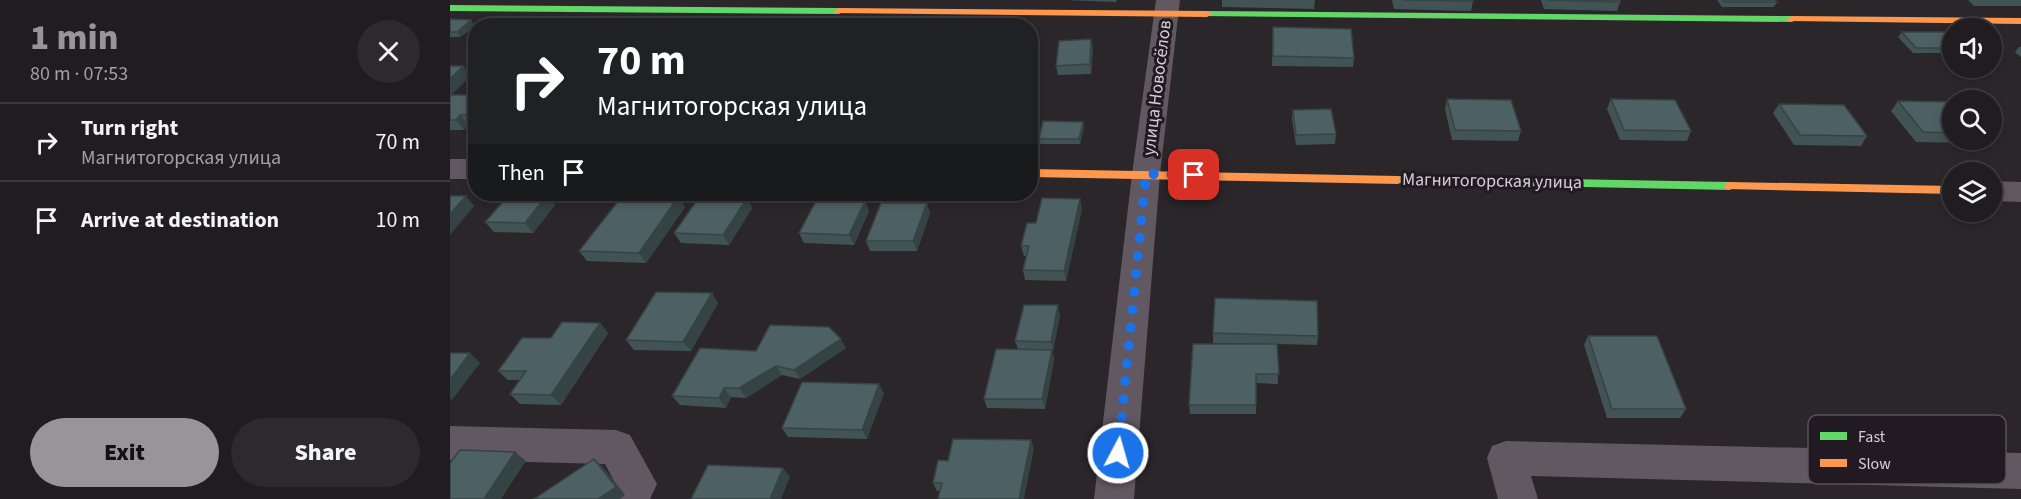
<!DOCTYPE html>
<meta charset="utf-8">
<style>
:root{--surface:#201c20;--page:#2d292d;--text:#f1f3f6;--muted:#a2a1a5;--line:#3d3a3e;--accent:#99949a}
body{margin:0;font-family:"Source Sans 3",sans-serif;background:var(--page);color:var(--text);height:100vh;display:flex;flex-direction:column;font-size:22px;white-space:nowrap}
*{box-sizing:border-box;margin:0}
p{font-size:20px;color:var(--muted)}
.icon{flex:none;width:33px;height:33px;fill:none;stroke:currentColor;stroke-width:2;stroke-linecap:round;stroke-linejoin:round}
.map{position:relative;flex:1;overflow:hidden}
.sheet{display:flex;flex-direction:column;background:var(--surface);width:450px}
.sheet>*{flex:none}
.hud{position:absolute;left:18px;top:18px;width:570px;height:183px;border-radius:24px;box-shadow:0 3px 9px #0003,0 0 0 2px var(--line);background:#202124;color:#fff;overflow:hidden}
.buttons{position:absolute;left:1492px;top:18px;display:grid;gap:12px}
.buttons a{display:grid;place-items:center;width:60px;height:60px;border-radius:50%;background:var(--surface);box-shadow:0 3px 9px #0003,0 0 0 2px var(--line);font-size:30px}
.pin{position:absolute;display:grid;place-items:center;width:51px;height:51px;color:#fff;margin:-26px;border-radius:12px;box-shadow:0 3px 9px #0006}
.me{position:absolute;width:66px;margin:-33px;rotate:6deg;stroke-linejoin:round;filter:drop-shadow(0 0 4px #0008)}
.turn{display:flex;align-items:center;gap:21px;height:126px;padding:0 30px;font-size:27px}
.turn .icon{width:78px;height:78px;stroke-width:2.5}
.turn b{display:block;font-size:42px;line-height:51px}
.then{display:flex;align-items:center;height:57px;padding:0 30px;background:#0003;gap:12px;font-size:22px}
.round{display:grid;place-items:center;flex:none;width:63px;height:63px;border-radius:32px;background:var(--page)}
.head{display:flex;align-items:center;justify-content:space-between;height:102px;padding:0 30px}
h1{font-size:36px;font-weight:800;line-height:45px;color:var(--accent)}
.cta{display:flex;gap:12px;margin-top:auto;padding:12px 30px}
.cta a{flex:1;height:69px;border-radius:36px;background:var(--accent);color:#111;font-size:24px;font-weight:800;line-height:69px;text-align:center}
.cta a+a{background:var(--page);color:var(--text)}
ul{padding:0;list-style:none}
li{display:flex;align-items:center;gap:18px;height:78px;padding:0 30px;border-top:2px solid var(--line)}
li div{flex:1}
li b{display:block;font-size:22px}
li em{font-style:normal}
main{display:flex;flex:1;min-height:0}
.map>svg:first-child{display:block}
</style>
<main>
<section class="sheet">
<div class="head"><div><h1>1 min</h1><p>80 m · 07:53</p></div><a class="round"><svg class="icon" aria-label="close" viewBox="0 0 24 24"><path d="M6 6l12 12M18 6L6 18"/></svg></a></div>
<ul>
<li><svg class="icon" aria-label="right" viewBox="0 0 24 24"><path d="M7 20v-9h11M14 6l5 5-5 5"/></svg><div><b>Turn right</b><p>Магнитогорская улица</p></div><em>70 m</em></li>
<li><svg class="icon" aria-label="arrive" viewBox="0 0 24 24"><path d="M6 21V4h12l-3 4 3 4H6"/></svg><div><b>Arrive at destination</b></div><em>10 m</em></li>
</ul>
<div class="cta"><a>Exit</a><a>Share</a></div>
</section>
<div class="map">
<svg width="1571" height="499" viewBox="0 0 1571 499">
<rect width="100%" height="100%" fill="#2a262a"/>
<g fill="none" stroke-linecap="round" stroke-linejoin="round">
<g fill="#615862" fill-rule="evenodd">
<polygon points="706,0 730,0 710,174 684,499 644,499 682,174"/>
<rect x="0" y="159" width="26" height="20"/>
<polygon points="1542,181 1571,182 1571,202 1542,201"/>
<polygon points="0,426 166,430 180,435 207,484 200,499 160,499 166,485 155,464 0,460"/>
<polygon points="1056,441 1571,453 1571,489 1081,476 1088,499 1048,499 1037,458 1042,446"/>
</g>
<g fill="#63d668" fill-rule="evenodd">
<polygon points="0,5 389,8 394,11 389,14 0,11"/>
<polygon points="757,11 1342,16 1347,19 1342,22 753,16 752,14"/>
<polygon points="948,176 1280,182 1286,186 1280,190 944,183 942,180"/>
</g>
<g fill="#ff974d" fill-rule="evenodd">
<polygon points="389,8 757,11 762,14 757,17 385,13 384,11"/>
<polygon points="1342,16 1571,18 1571,24 1338,21 1337,19"/>
<polygon points="580,169 948,176 954,180 948,184 580,177"/>
<polygon points="1280,182 1503,186 1503,194 1276,189 1274,186 1276,183"/>
</g>
</g>
<g fill="#425355">
<polygon points="615,0 667,0 666,2"/>
<polygon points="772,0 865,0 864,9 772,7"/>
<polygon points="942,0 1022,0 1023,1 1021,11 944,9"/>
<polygon points="1091,0 1170,0 1170,2 1167,11 1094,9"/>
<polygon points="1267,0 1325,0 1327,2 1324,7 1272,7"/>
<polygon points="1518,0 1571,0 1571,6 1524,6"/>
<polygon points="0,19 25,26 10,37 0,37"/>
<polygon points="823,27 904,58 903,67 822,66"/>
<polygon points="1452,32 1503,41 1503,53 1463,53 1448,37"/>
<polygon points="641,39 643,49 641,74 608,75 606,66"/>
<polygon points="1569,47 1571,47 1571,57 1565,52"/>
<polygon points="0,66 13,66 20,76 1,95 26,95 26,125 18,125 14,130 0,130"/>
<polygon points="997,99 1071,131 1068,141 1002,140 995,109"/>
<polygon points="1161,99 1241,131 1237,141 1170,140 1157,109"/>
<polygon points="1448,101 1503,102 1503,140 1526,140 1523,143 1466,142 1441,111"/>
<polygon points="1329,104 1417,136 1411,146 1344,145 1323,113"/>
<polygon points="843,110 886,134 885,144 846,145 842,119"/>
<polygon points="634,127 630,144 590,144 589,139"/>
<polygon points="97,195 105,205 83,233 44,232 35,222"/>
<polygon points="297,198 302,208 279,245 231,243 224,233"/>
<polygon points="415,201 419,211 404,245 354,243 349,233"/>
<polygon points="477,203 480,213 467,251 420,251 416,241"/>
<polygon points="235,207 196,263 137,261 129,251"/>
<polygon points="632,209 616,281 575,280 573,270 577,256 574,256 571,246 586,223"/>
<polygon points="262,293 268,303 241,351 184,350 176,340"/>
<polygon points="610,315 603,351 602,351 604,359 595,409 537,408 534,399 568,349 565,341"/>
<polygon points="150,323 158,333 111,405 70,404 60,394 70,380 58,380 48,371 101,338"/>
<polygon points="763,333 868,336 867,345 827,344 828,384 806,383 806,414 740,414 739,405 827,344 763,343"/>
<polygon points="1138,336 1236,409 1230,418 1157,418 1134,345"/>
<polygon points="396,348 350,379 332,375 296,398 281,397 276,408 230,405 222,396 306,351"/>
<polygon points="434,393 417,439 338,437 332,428"/>
<polygon points="584,449 490,491 487,491 483,483 498,461"/>
</g>
<g fill="#364345">
<polygon points="133,18 136,24 134,26 126,26"/>
<polygon points="21,20 25,26 10,37 7,32"/>
<polygon points="641,39 643,49 641,74 640,64"/>
<polygon points="13,66 20,76 0,96 0,79"/>
<polygon points="26,108 26,125 18,115"/>
<polygon points="10,115 18,125 14,130 6,120"/>
<polygon points="633,122 634,127 630,144 629,139"/>
<polygon points="97,195 105,205 83,233 75,223"/>
<polygon points="16,196 24,206 0,235 0,214"/>
<polygon points="228,197 235,207 196,263 189,253"/>
<polygon points="297,198 302,208 279,245 273,235"/>
<polygon points="630,199 632,209 616,281 614,271"/>
<polygon points="415,201 419,211 404,245 399,235"/>
<polygon points="477,203 480,213 467,251 463,241"/>
<polygon points="262,293 268,303 241,351 233,342"/>
<polygon points="608,305 610,315 603,351 601,342"/>
<polygon points="150,323 158,333 111,405 101,395"/>
<polygon points="391,339 396,348 350,379 344,370"/>
<polygon points="602,350 604,359 595,409 592,399"/>
<polygon points="20,353 30,363 2,400 0,399 0,380"/>
<polygon points="326,366 332,375 296,398 289,388"/>
<polygon points="429,384 434,393 417,439 412,430"/>
<polygon points="274,388 281,397 276,408 269,398"/>
<polygon points="581,440 584,449 574,499 569,499"/>
<polygon points="65,452 76,461 51,499 34,499"/>
<polygon points="144,459 154,468 175,495 170,499 148,499"/>
<polygon points="333,468 340,477 331,499 320,499"/>
</g>
<g fill="#4d6063" stroke="#364345" stroke-width="1.5">
<polygon points="954,0 1022,0 1023,1"/>
<polygon points="1097,0 1170,0 1170,2"/>
<polygon points="1273,0 1325,0 1327,2 1274,2"/>
<polygon points="101,17 133,18 126,26 91,26"/>
<polygon points="0,19 21,20 7,32 0,32"/>
<polygon points="204,22 235,23 233,26 200,26"/>
<polygon points="366,22 403,23 402,26 364,26"/>
<polygon points="307,23 305,26 276,26 278,24"/>
<polygon points="470,24 470,26 429,26 430,25"/>
<polygon points="823,27 901,29 904,58 823,56"/>
<polygon points="1452,32 1495,32 1503,41 1503,48 1466,48"/>
<polygon points="641,39 640,64 606,66 609,41"/>
<polygon points="0,66 13,66 0,79"/>
<polygon points="0,95 26,95 26,101 25,101 26,101 26,108 18,115 10,115 6,120 0,120"/>
<polygon points="997,99 1061,100 1071,131 1005,130"/>
<polygon points="1161,99 1225,100 1241,131 1174,130"/>
<polygon points="1448,101 1503,102 1503,133 1473,132"/>
<polygon points="1329,104 1394,105 1417,136 1350,135"/>
<polygon points="881,109 886,134 846,135 843,110"/>
<polygon points="593,121 633,122 629,139 589,139"/>
<polygon points="59,195 97,195 75,223 35,222"/>
<polygon points="173,195 228,197 189,253 129,251"/>
<polygon points="0,196 16,196 0,214"/>
<polygon points="250,196 297,198 273,235 224,233"/>
<polygon points="592,198 630,199 614,271 573,270 579,246 571,246 577,223 586,223"/>
<polygon points="367,199 415,201 399,235 349,233"/>
<polygon points="431,203 477,203 463,241 416,241"/>
<polygon points="206,292 262,293 233,342 176,340"/>
<polygon points="765,298 867,301 868,336 763,333"/>
<polygon points="574,305 608,305 601,342 565,341"/>
<polygon points="112,322 150,323 101,395 60,394 76,371 48,371 72,338 101,338"/>
<polygon points="320,325 379,327 391,339 344,370 326,366 289,388 274,388 269,398 222,396 250,348 306,351"/>
<polygon points="1138,336 1207,336 1236,409 1162,409"/>
<polygon points="743,344 827,344 829,374 806,374 806,405 739,405"/>
<polygon points="546,349 602,350 592,399 534,399"/>
<polygon points="0,353 20,353 0,380"/>
<polygon points="352,382 429,384 412,430 332,428"/>
<polygon points="503,439 581,440 569,499 488,499 492,483 483,483 488,460 498,461"/>
<polygon points="10,450 65,452 34,499 0,499 0,463"/>
<polygon points="144,459 166,487 148,499 84,499"/>
<polygon points="258,465 333,468 320,499 241,499"/>
</g>
<g fill="none" stroke-linecap="round" stroke-linejoin="round">
<polyline stroke="#1a73e8" stroke-width="10" stroke-dasharray="0 18" points="668,453 696,174 744,175"/>
</g>
<g text-anchor="middle" dominant-baseline="central" stroke-width="6" stroke-linejoin="round" paint-order="stroke">
<g font-size="18" fill="#d5d0d6" stroke="#211a22">
<text transform="translate(707 88) rotate(-83)">улица Новосёлов</text>
<text transform="translate(1042 181) rotate(1)">Магнитогорская улица</text>
</g>
</g>
<rect x="1358" y="415" width="198" height="69" rx="9" fill="#211a22" stroke="#575158" stroke-width="1.5"/>
<rect x="1370" y="432" width="27" height="8" fill="#63d668"/>
<rect x="1370" y="459" width="27" height="8" fill="#ff974d"/>
<g font-size="16" fill="#d5d0d6">
<text x="1408" y="442">Fast</text>
<text x="1408" y="469">Slow</text>
</g>
</svg>
<div class="buttons">
<a><svg class="icon" aria-label="sound" viewBox="0 0 24 24"><path d="M4 9h4l5-4v14l-5-4H4zM17 9q2 3 0 6"/></svg></a>
<a><svg class="icon" aria-label="search" viewBox="0 0 24 24"><circle cx="10" cy="10" r="6"/><path d="M15 15l6 6"/></svg></a>
<a><svg class="icon" aria-label="layers" viewBox="0 0 24 24"><path d="M12 4l9 5-9 5-9-5zM3 14l9 5 9-5"/></svg></a>
</div>
<div class="pin" style="left:744px;top:175px;background:#d93025"><svg class="icon" aria-label="arrive" viewBox="0 0 24 24"><path d="M6 21V4h12l-3 4 3 4H6"/></svg></div>
<svg class="me" style="left:668px;top:453px" viewBox="-20 -20 40 40"><circle r="17" fill="#1a73e8" stroke="#fff" stroke-width="3"/><path d="M0-11L8 9 0 5-8 9z" fill="#fff"/></svg>
<div class="hud">
<div class="turn"><svg class="icon" aria-label="right" viewBox="0 0 24 24"><path d="M7 20v-9h11M14 6l5 5-5 5"/></svg><div><b>70 m</b>Магнитогорская улица</div></div>
<div class="then">Then<svg class="icon" aria-label="arrive" viewBox="0 0 24 24"><path d="M6 21V4h12l-3 4 3 4H6"/></svg></div>
</div>
</div>
</main>
